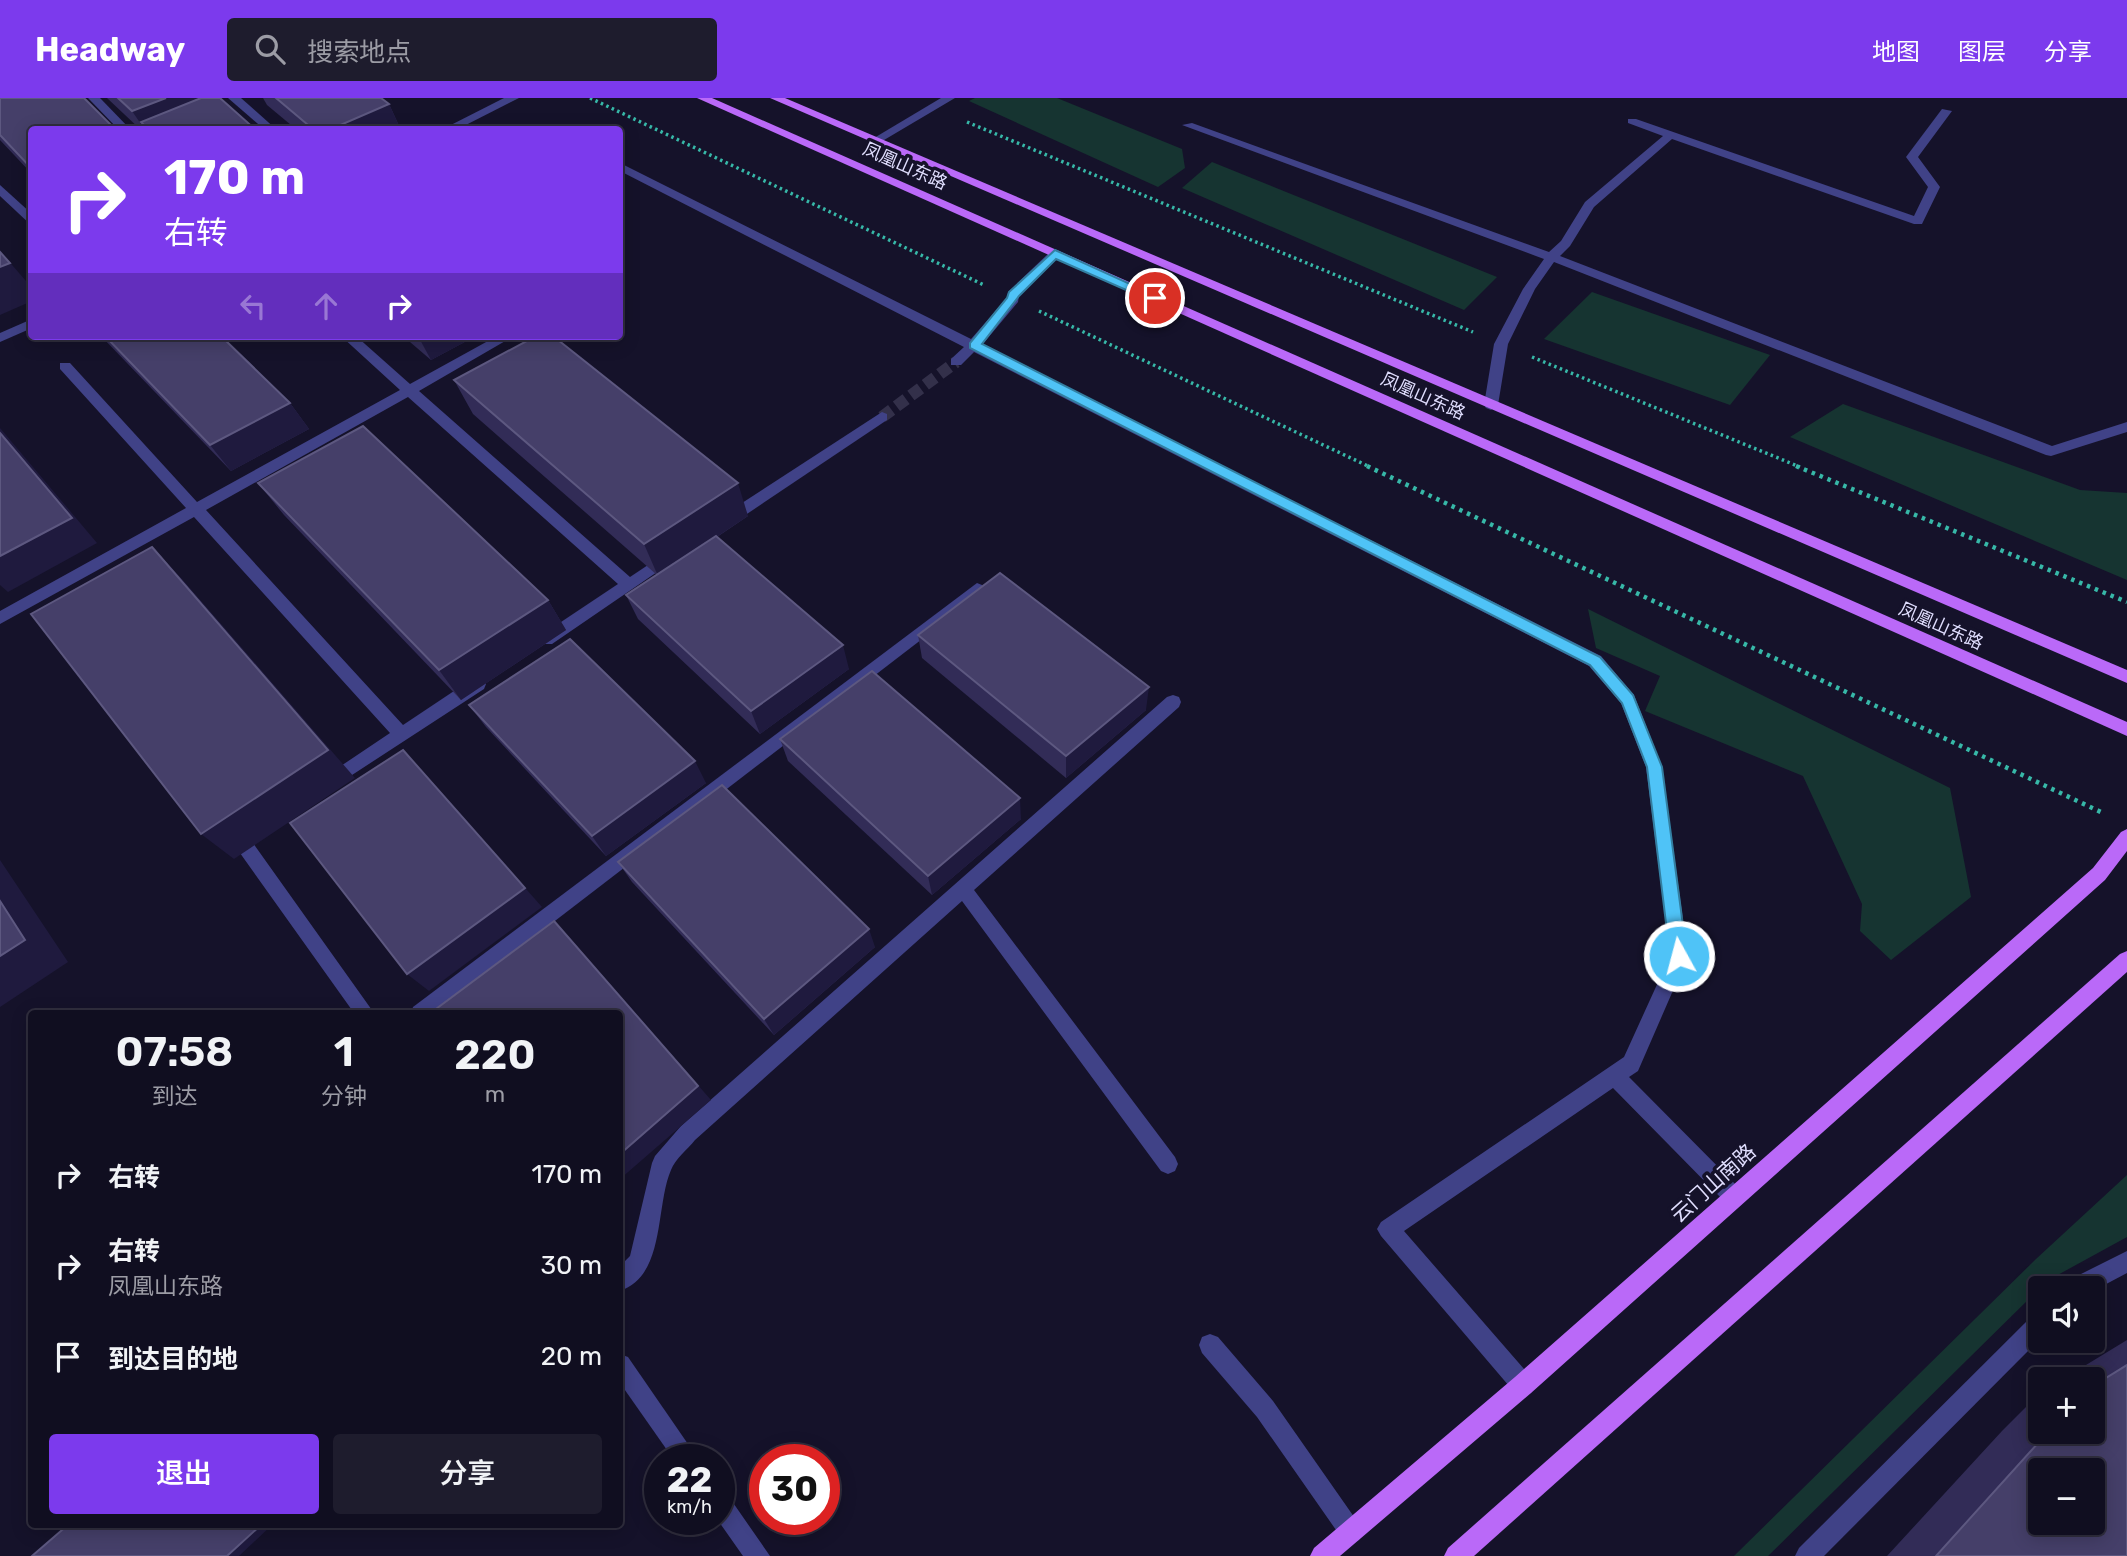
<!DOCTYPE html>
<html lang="zh">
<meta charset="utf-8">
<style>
:root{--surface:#100e20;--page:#1e1c2d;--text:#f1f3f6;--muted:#9c9ca5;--line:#302e3e;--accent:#7c3aed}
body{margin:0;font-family:Rubik,"Noto Sans SC",sans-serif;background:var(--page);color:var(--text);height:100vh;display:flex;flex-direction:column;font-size:26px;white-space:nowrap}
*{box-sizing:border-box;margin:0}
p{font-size:23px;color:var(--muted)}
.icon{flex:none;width:38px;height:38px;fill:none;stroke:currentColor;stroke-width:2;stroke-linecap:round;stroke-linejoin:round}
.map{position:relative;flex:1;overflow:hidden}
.panel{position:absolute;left:28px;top:912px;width:595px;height:518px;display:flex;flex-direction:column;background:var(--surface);border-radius:7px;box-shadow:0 4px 18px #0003,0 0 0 2px var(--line)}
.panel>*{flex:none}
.banner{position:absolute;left:28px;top:28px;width:595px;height:214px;border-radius:7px;box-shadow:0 4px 18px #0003,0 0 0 2px var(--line);background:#7c3aed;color:#fff;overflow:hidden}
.fabs{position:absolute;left:2028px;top:1178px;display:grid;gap:14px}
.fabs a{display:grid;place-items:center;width:77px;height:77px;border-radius:7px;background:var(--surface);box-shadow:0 4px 18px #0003,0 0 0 2px var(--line);font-size:35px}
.speed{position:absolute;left:644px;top:1346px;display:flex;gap:14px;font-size:35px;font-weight:700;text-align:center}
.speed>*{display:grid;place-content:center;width:91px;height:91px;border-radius:50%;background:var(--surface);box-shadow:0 4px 18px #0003,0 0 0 2px var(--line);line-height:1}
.speed small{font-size:18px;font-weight:400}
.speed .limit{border:10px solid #d22;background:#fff;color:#111}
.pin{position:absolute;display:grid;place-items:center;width:60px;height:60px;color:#fff;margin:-30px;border:4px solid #fff;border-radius:50%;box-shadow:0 2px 7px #0007}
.me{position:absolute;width:77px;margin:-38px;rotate:353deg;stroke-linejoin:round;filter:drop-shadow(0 0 5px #0008)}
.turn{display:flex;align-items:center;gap:24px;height:147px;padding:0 21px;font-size:32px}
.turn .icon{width:91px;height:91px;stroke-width:2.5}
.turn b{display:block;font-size:49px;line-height:60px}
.lanes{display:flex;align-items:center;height:66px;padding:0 21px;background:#0003;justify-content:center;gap:35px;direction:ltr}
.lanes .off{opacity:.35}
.eta{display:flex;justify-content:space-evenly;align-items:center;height:119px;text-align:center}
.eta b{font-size:42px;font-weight:600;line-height:49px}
.cta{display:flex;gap:14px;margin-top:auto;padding:14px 21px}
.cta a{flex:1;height:80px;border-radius:7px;background:var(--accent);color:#fff;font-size:28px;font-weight:600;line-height:80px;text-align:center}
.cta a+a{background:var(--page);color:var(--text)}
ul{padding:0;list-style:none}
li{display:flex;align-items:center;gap:21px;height:91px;padding:0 21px}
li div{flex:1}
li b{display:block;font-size:26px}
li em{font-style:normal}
header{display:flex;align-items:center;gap:42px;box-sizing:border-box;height:98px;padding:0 35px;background:var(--accent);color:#fff}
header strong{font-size:33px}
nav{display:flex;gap:38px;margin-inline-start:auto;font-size:24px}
.search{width:490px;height:63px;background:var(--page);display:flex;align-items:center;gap:18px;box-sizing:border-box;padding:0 24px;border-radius:7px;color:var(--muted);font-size:26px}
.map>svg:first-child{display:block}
</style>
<header>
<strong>Headway</strong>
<div class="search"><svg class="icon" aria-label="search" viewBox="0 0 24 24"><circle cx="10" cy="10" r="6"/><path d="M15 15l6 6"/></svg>搜索地点</div>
<nav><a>地图</a><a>图层</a><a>分享</a></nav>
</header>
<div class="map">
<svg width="2127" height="1458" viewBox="0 0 2127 1458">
<rect width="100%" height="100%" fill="#15122a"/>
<g fill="#163431">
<polygon points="975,0 1057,0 1182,51 1185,70 1158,89 969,3"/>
<polygon points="1212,64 1497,179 1464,212 1182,90"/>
<polygon points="1592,194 1770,257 1730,307 1544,241"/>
<polygon points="1843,306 2080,392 2127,395 2127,482 1790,339"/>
<polygon points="1588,511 1950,690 1971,799 1891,862 1860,833 1862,806 1803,678 1645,613 1660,578 1596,550"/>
<polygon points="2127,1077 2127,1139 2054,1179 2040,1190 1768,1458 1734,1458 2036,1161"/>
</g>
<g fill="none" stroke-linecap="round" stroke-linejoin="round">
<polyline stroke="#33304a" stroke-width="12" stroke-dasharray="12 6" stroke-linecap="butt" points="882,319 956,264"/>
<g stroke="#37b8a8" stroke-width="3.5" stroke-dasharray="2.5 3.5" stroke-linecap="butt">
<polyline points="590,0 984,187"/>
<polyline points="967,24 1473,234"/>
<polyline points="1039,213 1370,369"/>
<polyline points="1532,259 1800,369"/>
</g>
<g stroke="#37b8a8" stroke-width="4.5" stroke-dasharray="3.5 5" stroke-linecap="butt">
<polyline points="1367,368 2105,716"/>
<polyline points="1796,368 2127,504"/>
</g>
<g fill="#404287" fill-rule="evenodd">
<polygon points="88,0 100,0 131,32 119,32"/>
<polygon points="228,0 241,0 277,32 265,32"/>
<polygon points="504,0 519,0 456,32 441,32"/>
<polygon points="941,0 955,0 879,45 869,43"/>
<polygon points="1942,11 1952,13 1918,59 1940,89 1922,126 1914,126 1672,41 1594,109 1570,148 1560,158 2052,348 2127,324 2127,334 2051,358 2046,357 1554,164 1535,191 1508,246 1498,307 1491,312 1486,310 1484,307 1494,246 1523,191 1544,161 1182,27 1192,25 1549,154 1561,143 1585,104 1663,38 1628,25 1628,21 1636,21 1914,118 1928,89 1906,59"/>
<polygon points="620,65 971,241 1007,200 1008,194 1051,153 1059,153 1059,159 1019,198 1018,204 982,247 1601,558 1634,597 1662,669 1688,858 1638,973 1629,979 1741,1092 1744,1099 1741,1106 1734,1109 1727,1106 1613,990 1404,1133 1531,1279 1534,1287 1531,1295 1523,1298 1515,1295 1381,1138 1377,1131 1381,1124 1624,959 1670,858 1646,669 1621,605 1589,568 974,254 961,267 951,267 951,261 964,249 620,73"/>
<polygon points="0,87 32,116 32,128 0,98"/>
<polygon points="32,221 32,230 0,244 0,235"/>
<polygon points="341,238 356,238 410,286 497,238 514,238 419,293 630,479 666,455 671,453 679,459 552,546 540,546 538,542 540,538 618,486 408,299 206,412 403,627 472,581 484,581 486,586 484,591 329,692 323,690 320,685 323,680 390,635 194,419 0,526 0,513 186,410 60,271 60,265 70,265 197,404 400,292"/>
<polygon points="882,314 887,316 887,322 732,426 722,426 720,422 722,418"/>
<polygon points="977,485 982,487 985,491 982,495 435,915 411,915 413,909"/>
<path d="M1173,597L1179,599L1181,604L1179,609L974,792L1175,1059L1178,1066L1175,1073L1168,1076L1161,1073L962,803L695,1042C688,1051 675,1061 671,1072C655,1109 666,1177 620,1193V1168L630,1158L652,1065L655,1058L681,1028L1167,599Z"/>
<polygon points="251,729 257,732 260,737 253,745 374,915 354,915 235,748 232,743 235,738"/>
<polygon points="2127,1153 2127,1175 2093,1193 2093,1190 2066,1190 2069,1182"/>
<polygon points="2040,1215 2040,1241 1824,1458 1795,1458 1799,1450 2032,1218"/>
<polygon points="1210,1236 1218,1239 1273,1303 1359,1426 1363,1434 1359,1442 1351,1446 1343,1442 1257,1319 1202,1255 1199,1247 1202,1239"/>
<polygon points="620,1256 628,1259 699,1362 674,1362 620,1285"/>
<polygon points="719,1392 727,1396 770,1458 743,1458 717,1421 719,1421"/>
</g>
<g fill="#ba69f8" fill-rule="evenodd">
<polygon points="697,0 712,0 2127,624 2127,638"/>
<polygon points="770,0 785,0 2127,572 2127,585"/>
<polygon points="2127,731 2127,753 2105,782 1531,1295 1340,1458 1310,1458 1314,1450 1515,1279 2093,770 2121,734"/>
<polygon points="2127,853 2127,874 1474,1458 1444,1458 1448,1450 2120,856"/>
</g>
</g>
<g fill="#322c57">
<polygon points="0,0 32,32 32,76 0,42"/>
<polygon points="107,0 220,0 256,32 141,32"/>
<polygon points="263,0 381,0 389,6 401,32 297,32 267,7"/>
<polygon points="101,238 221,238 290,305 309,331 231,373"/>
<polygon points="403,238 476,238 431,262"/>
<polygon points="454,282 748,418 717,439 849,571 760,636 638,521 626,497 657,477 473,316"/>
<polygon points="258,385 548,502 566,532 461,602 284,417"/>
<polygon points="918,537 1146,612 1066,680 922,560"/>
<polygon points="469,607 706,685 606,758 486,629"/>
<polygon points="780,641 1021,721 932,797 788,663"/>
<polygon points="618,764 875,849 774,937 632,784"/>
<polygon points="2127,1242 2127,1458 1887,1458 2002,1333 2040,1295 2040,1334 2093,1334 2093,1281 2063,1281"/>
</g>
<g fill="#1f1a3e">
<polygon points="166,0 215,0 141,24 146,32 145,32 132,13"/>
<polygon points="389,6 401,32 329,32"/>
<polygon points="0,153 32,190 32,203 0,217"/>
<polygon points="418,238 476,238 431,262"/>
<polygon points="290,305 309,331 231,373 210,347"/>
<polygon points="0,330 97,445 8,494 0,487"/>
<polygon points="738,385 748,418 658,478 644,446"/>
<polygon points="152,449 182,481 355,680 234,761 201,736"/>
<polygon points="548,502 566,532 461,602 439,572"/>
<polygon points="843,547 849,571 760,636 751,613"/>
<polygon points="1149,589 1146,612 1066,680 1066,658"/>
<polygon points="403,652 542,809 429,893 407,876"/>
<polygon points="695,663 706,685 606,758 592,738"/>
<polygon points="1020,700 1021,721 932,797 928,778"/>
<polygon points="0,762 68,864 0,909"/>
<polygon points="869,831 875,849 774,937 764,921"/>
<polygon points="570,841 711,1002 620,1081 620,1056"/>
<polygon points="262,1426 273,1426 239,1458 227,1458"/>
</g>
<g fill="#453f69" stroke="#5d5880" stroke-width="2" fill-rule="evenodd">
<polygon points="0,0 84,0 116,32 32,32 32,71 0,37"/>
<polygon points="118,0 166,0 132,13"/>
<polygon points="201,0 220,0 256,32 149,32 141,24"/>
<polygon points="276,0 381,0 389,6 329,32 314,32"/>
<polygon points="0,154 10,165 0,169"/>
<polygon points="105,238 221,238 290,305 210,347"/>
<polygon points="536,238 553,238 738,385 644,446 454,282"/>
<polygon points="363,328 548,502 439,572 258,385"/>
<polygon points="0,335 72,420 0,458"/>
<polygon points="716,438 843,547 751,613 626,497"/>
<polygon points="152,449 328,652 201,736 31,516"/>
<polygon points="1000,475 1149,589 1066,658 918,537"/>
<polygon points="570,541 695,663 592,738 469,607"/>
<polygon points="872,573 1020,700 928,778 780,641"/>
<polygon points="403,652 525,790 407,876 290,725"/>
<polygon points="722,687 869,831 764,921 618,764"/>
<polygon points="0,803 25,842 0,858"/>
<polygon points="554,823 698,988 620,1056 620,915 439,915 436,911"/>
<path d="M2127,1267V1458H1936L2048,1334H2093V1288ZM2040,1372H2093V1424H2040Z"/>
<polygon points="69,1426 262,1426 227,1458 32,1458"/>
</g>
<polygon fill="#4fc3f7" stroke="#337fa1" stroke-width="2" points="1055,152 1161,200 1155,204 1151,203 1056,161 1019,198 982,246 1600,559 1633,597 1662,669 1687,858 1685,864 1679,866 1673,864 1670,858 1647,669 1622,605 1590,567 970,250 970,245 1007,200 1009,194"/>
<g text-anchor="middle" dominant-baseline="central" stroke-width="7" stroke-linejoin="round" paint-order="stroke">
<g font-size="18" fill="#dfddfd" stroke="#15122a">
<text transform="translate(905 68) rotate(24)">凤凰山东路</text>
<text transform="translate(1423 298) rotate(24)">凤凰山东路</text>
<text transform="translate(1941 528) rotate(24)">凤凰山东路</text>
</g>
<g font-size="21" fill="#dfddfd" stroke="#15122a">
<text transform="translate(1713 1085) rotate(-42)">云门山南路</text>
</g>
</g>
</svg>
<div class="fabs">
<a><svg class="icon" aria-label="sound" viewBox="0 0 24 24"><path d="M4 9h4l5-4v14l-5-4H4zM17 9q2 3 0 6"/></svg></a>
<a>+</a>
<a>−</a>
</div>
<div class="speed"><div>22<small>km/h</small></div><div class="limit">30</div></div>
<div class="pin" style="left:1155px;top:200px;background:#d93025"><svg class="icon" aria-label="arrive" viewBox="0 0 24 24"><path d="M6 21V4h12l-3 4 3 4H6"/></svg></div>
<svg class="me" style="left:1679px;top:858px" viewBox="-20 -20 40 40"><circle r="17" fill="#4fc3f7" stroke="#fff" stroke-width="3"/><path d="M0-11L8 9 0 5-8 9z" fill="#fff"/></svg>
<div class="banner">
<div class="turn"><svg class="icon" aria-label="right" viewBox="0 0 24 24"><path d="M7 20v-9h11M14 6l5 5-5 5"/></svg><div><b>170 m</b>右转</div></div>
<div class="lanes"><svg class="icon off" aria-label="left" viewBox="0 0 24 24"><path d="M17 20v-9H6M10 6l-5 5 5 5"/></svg><svg class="icon off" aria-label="ahead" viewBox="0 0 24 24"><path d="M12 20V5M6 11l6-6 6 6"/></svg><svg class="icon" aria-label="right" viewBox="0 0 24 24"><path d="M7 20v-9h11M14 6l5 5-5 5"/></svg></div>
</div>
<section class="panel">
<div class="eta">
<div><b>07:58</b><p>到达</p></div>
<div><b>1</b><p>分钟</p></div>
<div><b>220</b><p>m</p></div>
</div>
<ul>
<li><svg class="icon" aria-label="right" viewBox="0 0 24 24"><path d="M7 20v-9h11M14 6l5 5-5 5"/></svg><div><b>右转</b></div><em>170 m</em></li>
<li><svg class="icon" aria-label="right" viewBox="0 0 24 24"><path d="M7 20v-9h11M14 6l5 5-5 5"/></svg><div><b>右转</b><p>凤凰山东路</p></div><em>30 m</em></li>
<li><svg class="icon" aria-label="arrive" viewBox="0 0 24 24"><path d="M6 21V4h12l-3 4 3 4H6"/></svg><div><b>到达目的地</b></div><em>20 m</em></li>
</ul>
<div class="cta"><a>退出</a><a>分享</a></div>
</section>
</div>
